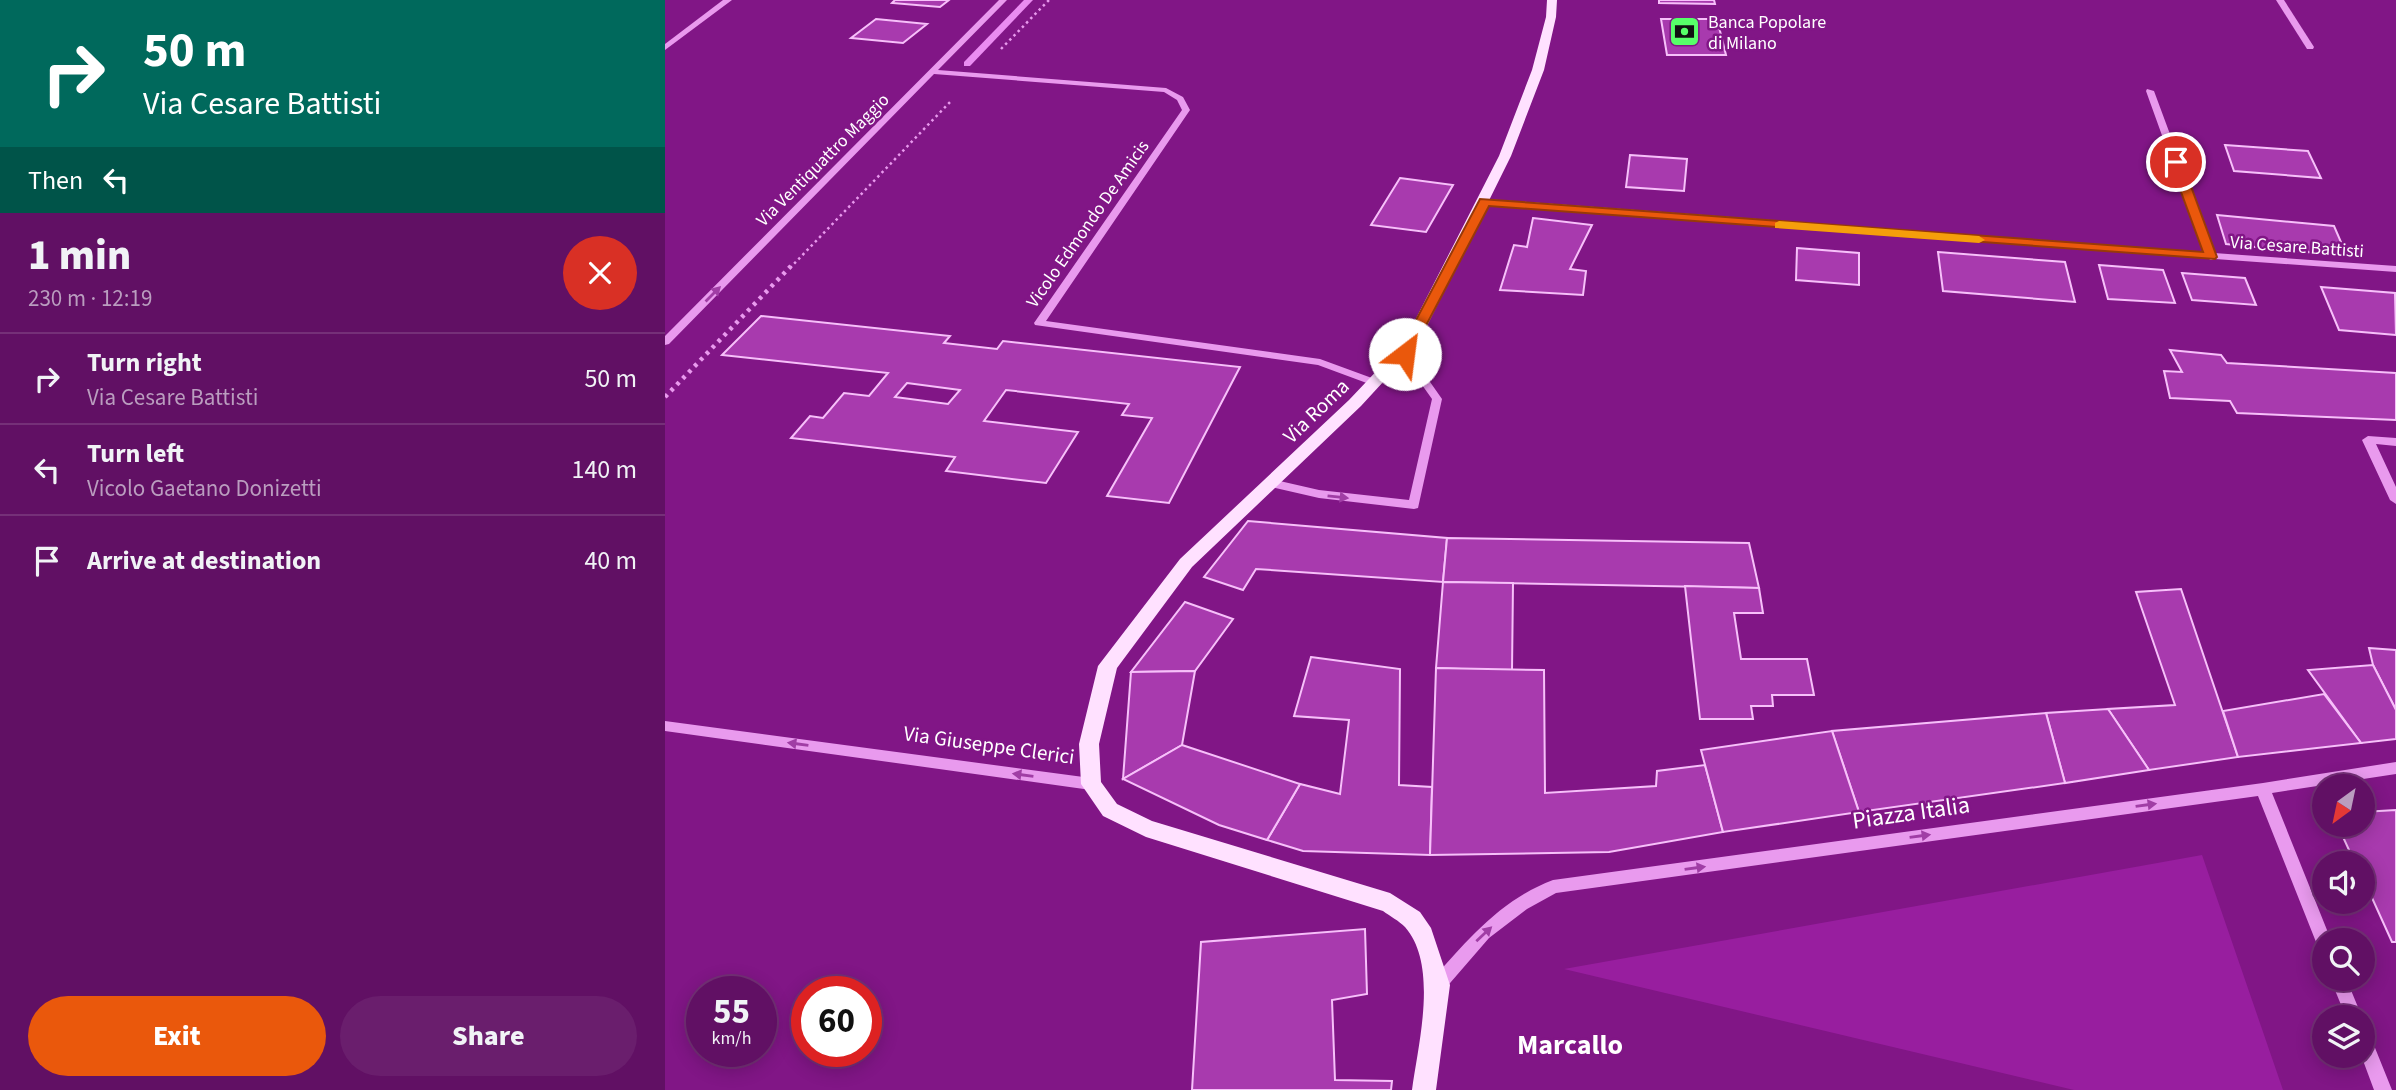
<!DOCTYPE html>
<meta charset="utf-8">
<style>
:root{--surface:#611064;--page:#6a1e6d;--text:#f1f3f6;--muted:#ba9dbf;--line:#753078;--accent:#ea580c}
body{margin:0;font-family:"Source Sans 3",sans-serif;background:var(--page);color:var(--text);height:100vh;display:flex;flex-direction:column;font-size:26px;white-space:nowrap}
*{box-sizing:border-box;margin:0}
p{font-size:23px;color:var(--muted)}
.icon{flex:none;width:38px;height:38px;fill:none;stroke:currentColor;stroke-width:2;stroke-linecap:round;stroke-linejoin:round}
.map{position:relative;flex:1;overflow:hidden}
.details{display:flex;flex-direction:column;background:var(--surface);width:665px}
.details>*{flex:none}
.guide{background:#00695c;color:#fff;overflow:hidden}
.needle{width:46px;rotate:213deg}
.tools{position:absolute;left:1647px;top:774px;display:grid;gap:14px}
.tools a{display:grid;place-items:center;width:63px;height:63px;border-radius:50%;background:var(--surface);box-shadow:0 4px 18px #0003,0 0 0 2px var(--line);font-size:35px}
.speed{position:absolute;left:21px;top:976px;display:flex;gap:14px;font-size:35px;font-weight:700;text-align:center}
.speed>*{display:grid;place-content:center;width:91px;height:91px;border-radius:50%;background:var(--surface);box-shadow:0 4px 18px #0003,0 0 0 2px var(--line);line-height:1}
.speed small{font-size:18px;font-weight:400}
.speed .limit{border:10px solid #d22;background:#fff;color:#111}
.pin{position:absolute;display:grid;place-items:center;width:60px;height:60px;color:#fff;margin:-30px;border:4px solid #fff;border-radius:50%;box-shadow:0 2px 7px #0007}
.me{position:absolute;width:77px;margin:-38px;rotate:30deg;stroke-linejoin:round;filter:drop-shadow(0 0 5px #0008)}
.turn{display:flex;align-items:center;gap:24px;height:147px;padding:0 28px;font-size:32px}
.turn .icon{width:91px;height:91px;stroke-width:2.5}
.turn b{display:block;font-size:49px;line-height:60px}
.then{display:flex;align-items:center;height:66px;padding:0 28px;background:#0003;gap:14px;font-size:26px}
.round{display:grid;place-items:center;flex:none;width:74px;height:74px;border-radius:37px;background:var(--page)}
.head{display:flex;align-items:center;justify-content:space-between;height:119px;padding:0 28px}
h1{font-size:42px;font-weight:800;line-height:52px}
.cta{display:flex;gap:14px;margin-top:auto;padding:14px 28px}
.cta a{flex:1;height:80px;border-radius:42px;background:var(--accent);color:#fff;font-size:28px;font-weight:800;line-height:80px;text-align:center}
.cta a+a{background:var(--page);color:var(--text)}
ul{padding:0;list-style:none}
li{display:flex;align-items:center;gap:21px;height:91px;padding:0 28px;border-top:2px solid var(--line)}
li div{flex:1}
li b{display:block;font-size:26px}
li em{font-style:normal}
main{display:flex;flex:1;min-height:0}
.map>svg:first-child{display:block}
</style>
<main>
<section class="details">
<div class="guide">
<div class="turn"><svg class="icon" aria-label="right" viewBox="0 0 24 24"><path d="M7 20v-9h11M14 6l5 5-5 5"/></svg><div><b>50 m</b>Via Cesare Battisti</div></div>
<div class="then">Then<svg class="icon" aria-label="left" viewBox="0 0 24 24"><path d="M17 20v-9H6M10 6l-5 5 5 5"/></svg></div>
</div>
<div class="head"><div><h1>1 min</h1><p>230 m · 12:19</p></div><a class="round" style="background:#d93025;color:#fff"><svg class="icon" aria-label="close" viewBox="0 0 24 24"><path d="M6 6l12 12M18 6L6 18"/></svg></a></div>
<ul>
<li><svg class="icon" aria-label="right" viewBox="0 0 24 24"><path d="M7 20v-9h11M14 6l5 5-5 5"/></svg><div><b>Turn right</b><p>Via Cesare Battisti</p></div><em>50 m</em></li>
<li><svg class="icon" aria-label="left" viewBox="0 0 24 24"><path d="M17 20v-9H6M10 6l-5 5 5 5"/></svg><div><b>Turn left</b><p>Vicolo Gaetano Donizetti</p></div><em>140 m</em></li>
<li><svg class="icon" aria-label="arrive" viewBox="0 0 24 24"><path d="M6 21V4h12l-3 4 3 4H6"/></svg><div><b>Arrive at destination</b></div><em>40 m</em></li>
</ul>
<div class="cta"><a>Exit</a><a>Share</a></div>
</section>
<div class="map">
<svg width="1731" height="1090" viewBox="0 0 1731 1090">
<rect width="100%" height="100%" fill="#811686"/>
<polygon fill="#981e9f" points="1537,855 1618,1090 1409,1090 899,969"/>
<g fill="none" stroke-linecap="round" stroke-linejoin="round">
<polygon fill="#ea8cf1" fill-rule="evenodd" points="359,0 368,0 305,66 299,66 299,62"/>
</g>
<g fill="#a83aae" stroke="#f7c0fa" stroke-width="2" fill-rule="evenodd">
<polygon points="230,0 284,0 275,7 227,3"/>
<polygon points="994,0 1049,0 1050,4 994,3"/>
<polygon points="211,19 262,24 238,43 186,38"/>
<polygon points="996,19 1052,19 1061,55 1002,55"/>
<polygon points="1560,145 1643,151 1656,178 1569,171"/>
<polygon points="965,155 1022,159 1019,191 961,187"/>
<polygon points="735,178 788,185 761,232 706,225"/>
<polygon points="1552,215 1669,226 1682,256 1561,244"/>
<polygon points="868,218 927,225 905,269 921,271 918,295 835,290 849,245 862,247"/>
<polygon points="1132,248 1194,253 1194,285 1131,280"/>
<polygon points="1273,252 1400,262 1410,302 1278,291"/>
<polygon points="1434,265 1498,270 1510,303 1443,299"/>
<polygon points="1517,273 1580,278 1591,305 1527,300"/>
<polygon points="1656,287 1730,293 1731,335 1674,330"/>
<path d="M96,316L285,336L279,343L332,349L338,341L575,367L504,503L442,496L487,418L457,415L464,404L341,390L319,421L413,432L381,483L281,471L290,457L126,438L145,416L158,418L179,393L204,396L223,373L57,355ZM242,383L295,390L283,404L230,397Z"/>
<polygon points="1505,350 1556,355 1562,363 1731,373 1731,420 1572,413 1565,401 1505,398 1499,371 1517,372"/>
<polygon points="583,521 782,538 778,582 591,569 578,590 539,577"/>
<polygon points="782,538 1084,543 1094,588 778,582"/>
<polygon points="778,582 848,583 847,671 771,668"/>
<polygon points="1020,586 1094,588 1098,613 1069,613 1076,659 1142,659 1149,695 1107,695 1108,706 1086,706 1088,719 1035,719"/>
<polygon points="1516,589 1573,757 1484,770 1443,709 1510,705 1471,592"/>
<polygon points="520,602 568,619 530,671 466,672"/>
<polygon points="1704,648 1731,650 1731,710 1708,665"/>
<polygon points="646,657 735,669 734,785 767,787 765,855 638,851 602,840 635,784 675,794 684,720 629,716"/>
<polygon points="1708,665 1731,710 1731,739 1696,743 1643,670"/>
<polygon points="771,668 879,670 880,793 991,786 992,771 1040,765 1058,832 944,852 765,855"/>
<polygon points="530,671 517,745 458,779 466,672"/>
<polygon points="1659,694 1696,743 1573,757 1558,711"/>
<polygon points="1443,709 1484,770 1400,783 1381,713"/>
<polygon points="1381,713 1400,783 1194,812 1167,731"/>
<polygon points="1167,731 1194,812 1058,832 1036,750"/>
<polygon points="517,745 635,784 602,840 554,825 458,779"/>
<polygon points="1731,810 1731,942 1727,942 1698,878 1698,863 1690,863 1672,824 1698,824 1698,812"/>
<polygon points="700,929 702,994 667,1000 670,1080 727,1081 726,1090 527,1090 536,942"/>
</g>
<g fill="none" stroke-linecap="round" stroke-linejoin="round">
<g stroke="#e99aee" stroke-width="2.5" stroke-dasharray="2.5 3.5" stroke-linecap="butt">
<polyline points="336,49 384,0"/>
<polyline points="125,268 286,101"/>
</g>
<polyline stroke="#e99aee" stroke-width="4.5" stroke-dasharray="3.5 5" stroke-linecap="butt" points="0,397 126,266"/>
<g fill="#e99aee" fill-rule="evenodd">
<polygon points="58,0 67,0 0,50 0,44"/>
<polygon points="334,0 342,0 273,70 501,88 518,97 525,110 381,321 655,359 715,381 716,383 715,385 707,385 653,365 370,325 369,323 517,110 512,100 499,92 269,74 4,344 0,345 0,336"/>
<polygon points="1611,0 1619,0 1649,47 1648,49 1642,49"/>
<polygon points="1482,89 1489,91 1549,253 1731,266 1731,272 1550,259 1546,260 1542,258 820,205 815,202 820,199 1539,252 1481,91"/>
<polygon points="740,351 744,352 777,399 753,508 749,509 654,498 602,486 600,483 606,479 654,490 744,500 767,399 735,354"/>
<polygon points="1703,436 1731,438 1731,446 1711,444 1731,487 1731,504 1725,500 1697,440"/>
<polygon points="0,721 426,778 431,780 433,784 431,788 426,790 0,731"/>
<path d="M1731,762V774L1607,793L1666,940H1659V949L1653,947L1651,942L1593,796L891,893L862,909L824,938L779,990L773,992L767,990L765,985L767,980C802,940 837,899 888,880L1598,783Z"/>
<polygon points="1665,978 1681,978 1697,1017 1681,1017"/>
<polygon points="1698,1031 1704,1033 1727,1090 1709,1090 1696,1055 1698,1055"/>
</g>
<path fill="#ffe1ff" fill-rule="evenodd" d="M882,0H892L891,17L879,70L846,156L753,344L696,406L527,567L452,668L434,744L436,782L452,804L487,821L725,893L755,912L766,928L785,985L771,1090H747C753,1044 774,966 740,927C734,921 725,916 718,911L481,837L438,816L416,784L414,744L433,666L515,559L684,400L739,342L834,156L867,70L881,17Z"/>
</g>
<defs><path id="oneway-solid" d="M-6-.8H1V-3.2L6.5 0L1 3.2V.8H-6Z" transform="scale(1.75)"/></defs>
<g fill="#a03ea5">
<use href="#oneway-solid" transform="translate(48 294) rotate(-45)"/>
<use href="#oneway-solid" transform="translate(673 497) rotate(6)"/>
<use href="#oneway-solid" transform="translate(133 744) rotate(-172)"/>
<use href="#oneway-solid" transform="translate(358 775) rotate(-172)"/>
<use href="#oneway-solid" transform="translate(1481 805) rotate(-8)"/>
<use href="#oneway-solid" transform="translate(1255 836) rotate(-8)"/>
<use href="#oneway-solid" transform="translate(1030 868) rotate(-8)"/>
<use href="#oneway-solid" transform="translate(819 934) rotate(-43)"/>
</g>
<polygon fill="#ea580c" stroke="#983908" stroke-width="2" points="1507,159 1517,162 1552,257 1550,259 824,206 746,354 740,358 733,354 815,199 1538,252 1505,162"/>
<polygon fill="#f59e0b" points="1114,221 1314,236 1320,240 1314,243 1110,228 1110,223"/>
<defs>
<symbol id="bank-square" viewBox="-11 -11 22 22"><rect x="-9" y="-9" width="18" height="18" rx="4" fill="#57ff69" stroke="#811686"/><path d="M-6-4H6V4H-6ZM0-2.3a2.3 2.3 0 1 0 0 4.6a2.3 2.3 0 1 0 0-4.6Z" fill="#111"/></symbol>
</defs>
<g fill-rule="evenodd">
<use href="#bank-square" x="1002" y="14" width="35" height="35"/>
</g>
<g text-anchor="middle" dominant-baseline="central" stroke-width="5" stroke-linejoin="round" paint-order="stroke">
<g font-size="18" fill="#fff" stroke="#811686" text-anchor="start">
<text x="1043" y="22">Banca Popolare<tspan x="1043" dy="21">di Milano</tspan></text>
</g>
<g font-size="18" fill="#fff" stroke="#811686">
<text transform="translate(158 160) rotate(-45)">Via Ventiquattro Maggio</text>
<text transform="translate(423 224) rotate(-55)">Vicolo Edmondo De Amicis</text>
<text transform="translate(1632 247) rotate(4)">Via Cesare Battisti</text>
</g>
<g font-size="21" fill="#fff" stroke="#811686">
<text transform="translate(651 411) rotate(-44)">Via Roma</text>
<text transform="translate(324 745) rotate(8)">Via Giuseppe Clerici</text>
</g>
<g font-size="24" fill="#fff" stroke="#811686">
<text transform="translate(1246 813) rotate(-8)">Piazza Italia</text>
</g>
<g font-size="28" font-weight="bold" fill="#fff" stroke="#811686">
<text x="905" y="1045">Marcallo</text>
</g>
</g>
</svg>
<div class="tools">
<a><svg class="needle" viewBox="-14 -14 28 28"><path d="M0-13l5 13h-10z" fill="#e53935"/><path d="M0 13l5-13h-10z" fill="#ba9dbf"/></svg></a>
<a><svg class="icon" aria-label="sound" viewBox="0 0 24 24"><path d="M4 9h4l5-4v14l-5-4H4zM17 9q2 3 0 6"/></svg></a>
<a><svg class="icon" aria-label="search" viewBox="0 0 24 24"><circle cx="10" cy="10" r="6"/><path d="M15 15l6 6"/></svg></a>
<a><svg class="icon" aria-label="layers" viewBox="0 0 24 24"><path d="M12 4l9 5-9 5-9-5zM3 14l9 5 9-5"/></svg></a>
</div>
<div class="speed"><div>55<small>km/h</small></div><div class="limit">60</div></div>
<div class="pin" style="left:1511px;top:162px;background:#d93025"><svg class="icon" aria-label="arrive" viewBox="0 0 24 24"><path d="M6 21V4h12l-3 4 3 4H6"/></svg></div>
<svg class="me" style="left:740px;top:354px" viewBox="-20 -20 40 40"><circle r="19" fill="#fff"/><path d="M0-13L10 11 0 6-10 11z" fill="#ea580c"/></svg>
</div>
</main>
